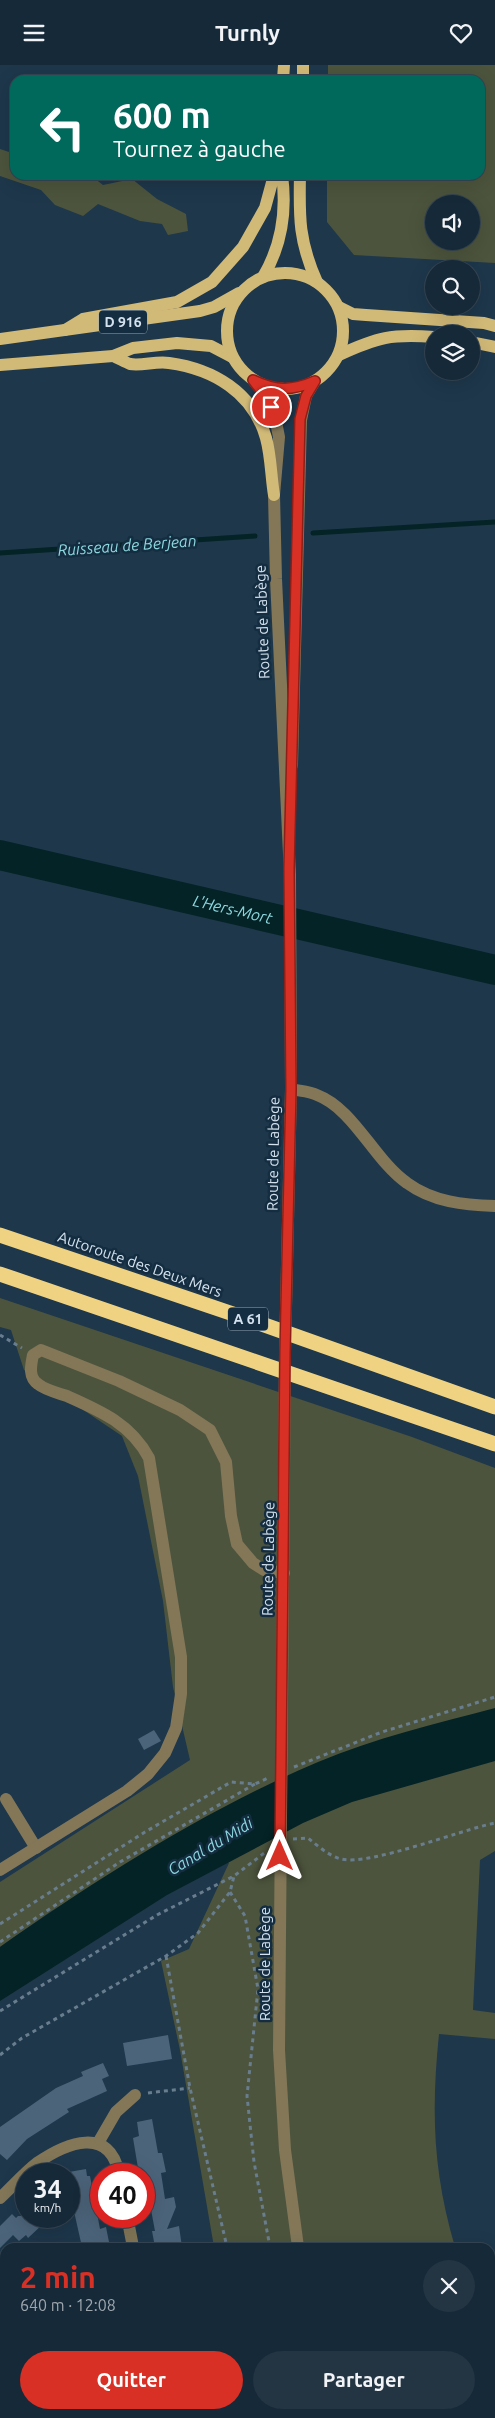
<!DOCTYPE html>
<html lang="fr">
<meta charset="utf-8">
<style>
:root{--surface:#162938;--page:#233543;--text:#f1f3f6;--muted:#9ea6ae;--line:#354553;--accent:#d93025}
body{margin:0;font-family:Ubuntu,sans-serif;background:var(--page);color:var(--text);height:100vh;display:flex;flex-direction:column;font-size:19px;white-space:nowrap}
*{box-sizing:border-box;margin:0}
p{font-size:16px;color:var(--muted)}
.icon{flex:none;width:28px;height:28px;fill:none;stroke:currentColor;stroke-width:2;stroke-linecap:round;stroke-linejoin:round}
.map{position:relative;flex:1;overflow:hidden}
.details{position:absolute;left:0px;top:2178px;width:495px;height:176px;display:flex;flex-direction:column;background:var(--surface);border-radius:15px 15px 0 0;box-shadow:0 5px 20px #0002,0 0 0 1px var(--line)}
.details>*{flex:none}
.hud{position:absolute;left:10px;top:10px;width:475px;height:105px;border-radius:15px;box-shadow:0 5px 20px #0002,0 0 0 1px var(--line);background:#00695c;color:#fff;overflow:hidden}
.controls{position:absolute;left:425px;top:130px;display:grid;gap:10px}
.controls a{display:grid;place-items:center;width:55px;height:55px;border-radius:50%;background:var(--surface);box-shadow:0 5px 20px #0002,0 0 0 1px var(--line);font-size:25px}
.speed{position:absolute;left:15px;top:2098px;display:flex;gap:10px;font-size:25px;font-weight:700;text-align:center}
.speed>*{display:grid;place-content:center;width:65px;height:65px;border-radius:50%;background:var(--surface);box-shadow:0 5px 20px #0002,0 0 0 1px var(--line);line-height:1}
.speed small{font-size:12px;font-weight:400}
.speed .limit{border:8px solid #d22;background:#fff;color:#111}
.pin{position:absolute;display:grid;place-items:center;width:42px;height:42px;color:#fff;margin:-21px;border:2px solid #fff;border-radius:50%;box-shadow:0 1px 5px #0007}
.me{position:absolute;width:55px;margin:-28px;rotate:0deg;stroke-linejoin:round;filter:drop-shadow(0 0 4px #0008)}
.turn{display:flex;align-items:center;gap:18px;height:105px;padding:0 20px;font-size:22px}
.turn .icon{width:65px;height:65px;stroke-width:2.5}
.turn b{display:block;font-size:35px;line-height:42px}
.round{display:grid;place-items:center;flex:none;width:52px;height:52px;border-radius:26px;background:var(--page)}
.summary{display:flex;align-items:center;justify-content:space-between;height:85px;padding:0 20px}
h1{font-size:30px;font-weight:600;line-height:38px;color:var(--accent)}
.primary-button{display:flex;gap:10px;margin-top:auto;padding:10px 20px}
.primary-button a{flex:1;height:58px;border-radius:30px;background:var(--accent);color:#fff;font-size:20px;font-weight:600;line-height:58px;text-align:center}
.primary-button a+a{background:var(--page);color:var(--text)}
header{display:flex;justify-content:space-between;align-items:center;height:65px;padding:0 20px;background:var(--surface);font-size:22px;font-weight:600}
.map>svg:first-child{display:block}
</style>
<header><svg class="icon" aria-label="menu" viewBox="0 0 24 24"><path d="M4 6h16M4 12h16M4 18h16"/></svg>Turnly<svg class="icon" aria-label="heart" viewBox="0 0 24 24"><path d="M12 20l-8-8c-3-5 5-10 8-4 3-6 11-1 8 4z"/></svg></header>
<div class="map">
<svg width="495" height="2353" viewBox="0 0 495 2353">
<rect width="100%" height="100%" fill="#1e374b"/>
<g fill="#4d543d" fill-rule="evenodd">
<path d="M328,0H495V198L354,190L327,157V110H480V15H328ZM434,139H471V176H434Z"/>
<polygon points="0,84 15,89 15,110 90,110 103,120 132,114 157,134 186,149 188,166 168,170 162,159 140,156 98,139 83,151 55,140 41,125 0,111"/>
<path d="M0,1233L412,1372L495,1403V1786L480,1795L473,1945L495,1948V1974L439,1969C431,2047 433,2107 455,2182H214L180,1985L161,1896L189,1884L229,1798L193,1759L50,1847L0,1882V1817L190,1695L173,1622L163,1536L138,1411L122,1371L24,1305L11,1265L0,1262Z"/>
<polygon points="490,2343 495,2343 495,2353 258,2353 257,2349 490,2349"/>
</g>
<path fill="#042326" d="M495,1643V1696L352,1737L303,1758L167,1830L0,1936V1882C100,1812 205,1745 318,1697C375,1673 435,1659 495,1643Z"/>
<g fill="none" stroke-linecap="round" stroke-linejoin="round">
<g stroke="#042326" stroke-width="5">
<polyline points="313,468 495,457"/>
<polyline points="0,488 255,471"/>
</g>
<path stroke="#042326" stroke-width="30" id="s1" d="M0,790L495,905"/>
</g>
<g fill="#4c647a">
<polygon points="154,1665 161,1676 144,1685 138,1674"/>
<polygon points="168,1970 172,1994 127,2001 123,1978"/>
<polygon points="103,1998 109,2011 102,2014 107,2026 67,2044 69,2047 27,2074 7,2095 0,2089 0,2062 56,2023 83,2011 81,2007"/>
<polygon points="152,2054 158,2088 162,2088 166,2107 161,2108 165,2134 174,2132 176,2142 167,2164 179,2161 182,2182 155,2182 152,2166 155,2166 149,2134 144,2136 144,2109 139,2109 133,2073 139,2071 137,2057"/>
<polygon points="86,2104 87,2111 90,2111 100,2164 106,2162 110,2182 82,2182 69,2124 69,2107"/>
<polygon points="12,2149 16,2153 18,2151 35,2151 43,2159 28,2173 26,2170 19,2176 13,2170 0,2183 0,2161"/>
</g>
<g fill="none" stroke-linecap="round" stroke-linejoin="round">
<g stroke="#687d8e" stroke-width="3" stroke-dasharray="4 4" stroke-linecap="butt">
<polyline points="0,1270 22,1283"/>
<polyline points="294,1702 382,1667 495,1632"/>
<path d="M293,1774L308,1773C318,1781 329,1791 341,1794C370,1801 460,1765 495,1758"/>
<polyline points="230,1827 245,1851 258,1924 247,2031 254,2097 270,2182"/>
<polyline points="0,1859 145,1767 231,1717 255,1719 268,1713"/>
<polyline points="0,1877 120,1797 255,1719"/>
<polyline points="166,1891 190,2023 227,2182"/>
<polyline points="0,1946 157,1850 234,1811 267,1786"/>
<polyline points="0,1990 22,1973 166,1891 198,1868 230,1827 234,1811"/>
<polyline points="148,2028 190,2023"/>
<polyline points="267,2349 268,2353"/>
<polyline points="306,2349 308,2353"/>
<polyline points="273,2353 273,2349"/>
</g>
<g stroke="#837758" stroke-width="12">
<polyline points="253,315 267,332 275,352 279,372 274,430 276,514 290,810 291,1024 285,1287 279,1985 285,2085 298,2182"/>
<polyline points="292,700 301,355 306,331 315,316"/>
<path d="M291,1024C299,1026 309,1026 317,1030C354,1044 374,1095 407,1118C433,1137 464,1140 495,1141"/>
<polyline points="6,1734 36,1783"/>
<path d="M0,1805L127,1726L148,1709L165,1688L176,1663L181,1629V1592L149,1393C131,1359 101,1346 67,1331C58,1328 45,1325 38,1319C28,1312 31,1300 33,1290L41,1285L119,1316L180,1345L210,1365L226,1397L231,1451L237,1479L253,1498L264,1505L284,1508"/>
<polyline points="98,2078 116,2047 135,2030"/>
<path d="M0,2133C12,2122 24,2108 37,2098C66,2078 110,2060 119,2109"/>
<polyline points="127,2151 133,2182"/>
<polyline points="0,2272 5,2278"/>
<polyline points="20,2349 21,2353"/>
<polyline points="164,2349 165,2353"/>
<polyline points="341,2349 343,2353"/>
</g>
<g stroke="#d1b977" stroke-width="12">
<polyline points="303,0 303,15"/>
<polyline points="283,15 284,0"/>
<path d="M300,110C299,153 299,177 317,217"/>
<circle cx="285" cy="266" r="58"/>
<path d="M263,212C282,180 287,147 282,110"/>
<polyline points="339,242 353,249 366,250 484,258 495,261"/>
<polyline points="65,265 83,254 177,237 212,217 243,182 265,143 274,110"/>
<polyline points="0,274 200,246 214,242 239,228"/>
<polyline points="471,277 495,282"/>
<path d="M339,290C378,272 391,269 434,272"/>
<path d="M113,291C118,293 125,297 130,299C142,301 156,296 169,298C213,304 253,327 266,373C271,391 271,412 274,430"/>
<polyline points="0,300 113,291 133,283 177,278 211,281 232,292"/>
</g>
<g stroke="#f0d382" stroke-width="15">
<polyline points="0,1170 245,1253 495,1342"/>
<polyline points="0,1209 495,1379"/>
</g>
</g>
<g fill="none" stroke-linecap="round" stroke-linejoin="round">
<defs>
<path id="route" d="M271,342L266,332L253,315C276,326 292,326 315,316L306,331L300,354L289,804L291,1024L285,1287L280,1791"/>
</defs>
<use href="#route" stroke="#8d1f18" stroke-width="12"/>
<use href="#route" stroke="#d93025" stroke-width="9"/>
</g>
<g text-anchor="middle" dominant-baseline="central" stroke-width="5" stroke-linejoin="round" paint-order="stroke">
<g fill="#142d40" stroke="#9aacba" stroke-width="1">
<rect x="99" y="245.5" width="48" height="23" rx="4"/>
<rect x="228" y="1242.5" width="40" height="23" rx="4"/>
</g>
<g font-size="14" font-weight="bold" fill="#d4e2ef">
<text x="123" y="257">D 916</text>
<text x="248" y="1254">A 61</text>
</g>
<g font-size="15" fill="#d4e2ef" stroke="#142d40">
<text transform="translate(262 557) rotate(-92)">Route de Labège</text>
<text transform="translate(273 1089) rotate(-89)">Route de Labège</text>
<text transform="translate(140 1199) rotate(19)">Autoroute des Deux Mers</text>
<text transform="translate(268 1494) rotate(-89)">Route de Labège</text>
<text transform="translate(264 1899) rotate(-90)">Route de Labège</text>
</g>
<g font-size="16" font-style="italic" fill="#8cd7de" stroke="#142d40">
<text transform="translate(127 480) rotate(-4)">Ruisseau de Berjean</text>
<text stroke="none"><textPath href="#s1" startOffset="239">L'Hers-Mort</textPath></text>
<text transform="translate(210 1781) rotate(-31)">Canal du Midi</text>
</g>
</g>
</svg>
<div class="controls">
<a><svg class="icon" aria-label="sound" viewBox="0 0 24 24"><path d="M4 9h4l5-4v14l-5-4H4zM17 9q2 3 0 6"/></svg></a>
<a><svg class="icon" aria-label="search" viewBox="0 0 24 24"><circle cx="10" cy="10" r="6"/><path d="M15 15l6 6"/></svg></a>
<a><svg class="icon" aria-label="layers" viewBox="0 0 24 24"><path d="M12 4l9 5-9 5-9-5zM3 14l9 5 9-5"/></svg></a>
</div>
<div class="speed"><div>34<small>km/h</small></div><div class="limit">40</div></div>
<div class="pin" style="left:271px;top:342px;background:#d93025"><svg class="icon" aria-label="arrive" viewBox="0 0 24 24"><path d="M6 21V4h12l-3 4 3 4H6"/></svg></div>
<svg class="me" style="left:280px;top:1791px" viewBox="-20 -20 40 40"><path d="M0-17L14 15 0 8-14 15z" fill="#d93025" stroke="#fff" stroke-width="4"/></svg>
<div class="hud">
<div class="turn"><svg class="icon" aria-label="left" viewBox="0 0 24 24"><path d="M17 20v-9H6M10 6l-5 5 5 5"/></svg><div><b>600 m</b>Tournez à gauche</div></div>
</div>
<section class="details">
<div class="summary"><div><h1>2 min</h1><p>640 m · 12:08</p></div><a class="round"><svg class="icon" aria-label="close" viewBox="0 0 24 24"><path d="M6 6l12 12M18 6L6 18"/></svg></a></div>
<div class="primary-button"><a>Quitter</a><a>Partager</a></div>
</section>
</div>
